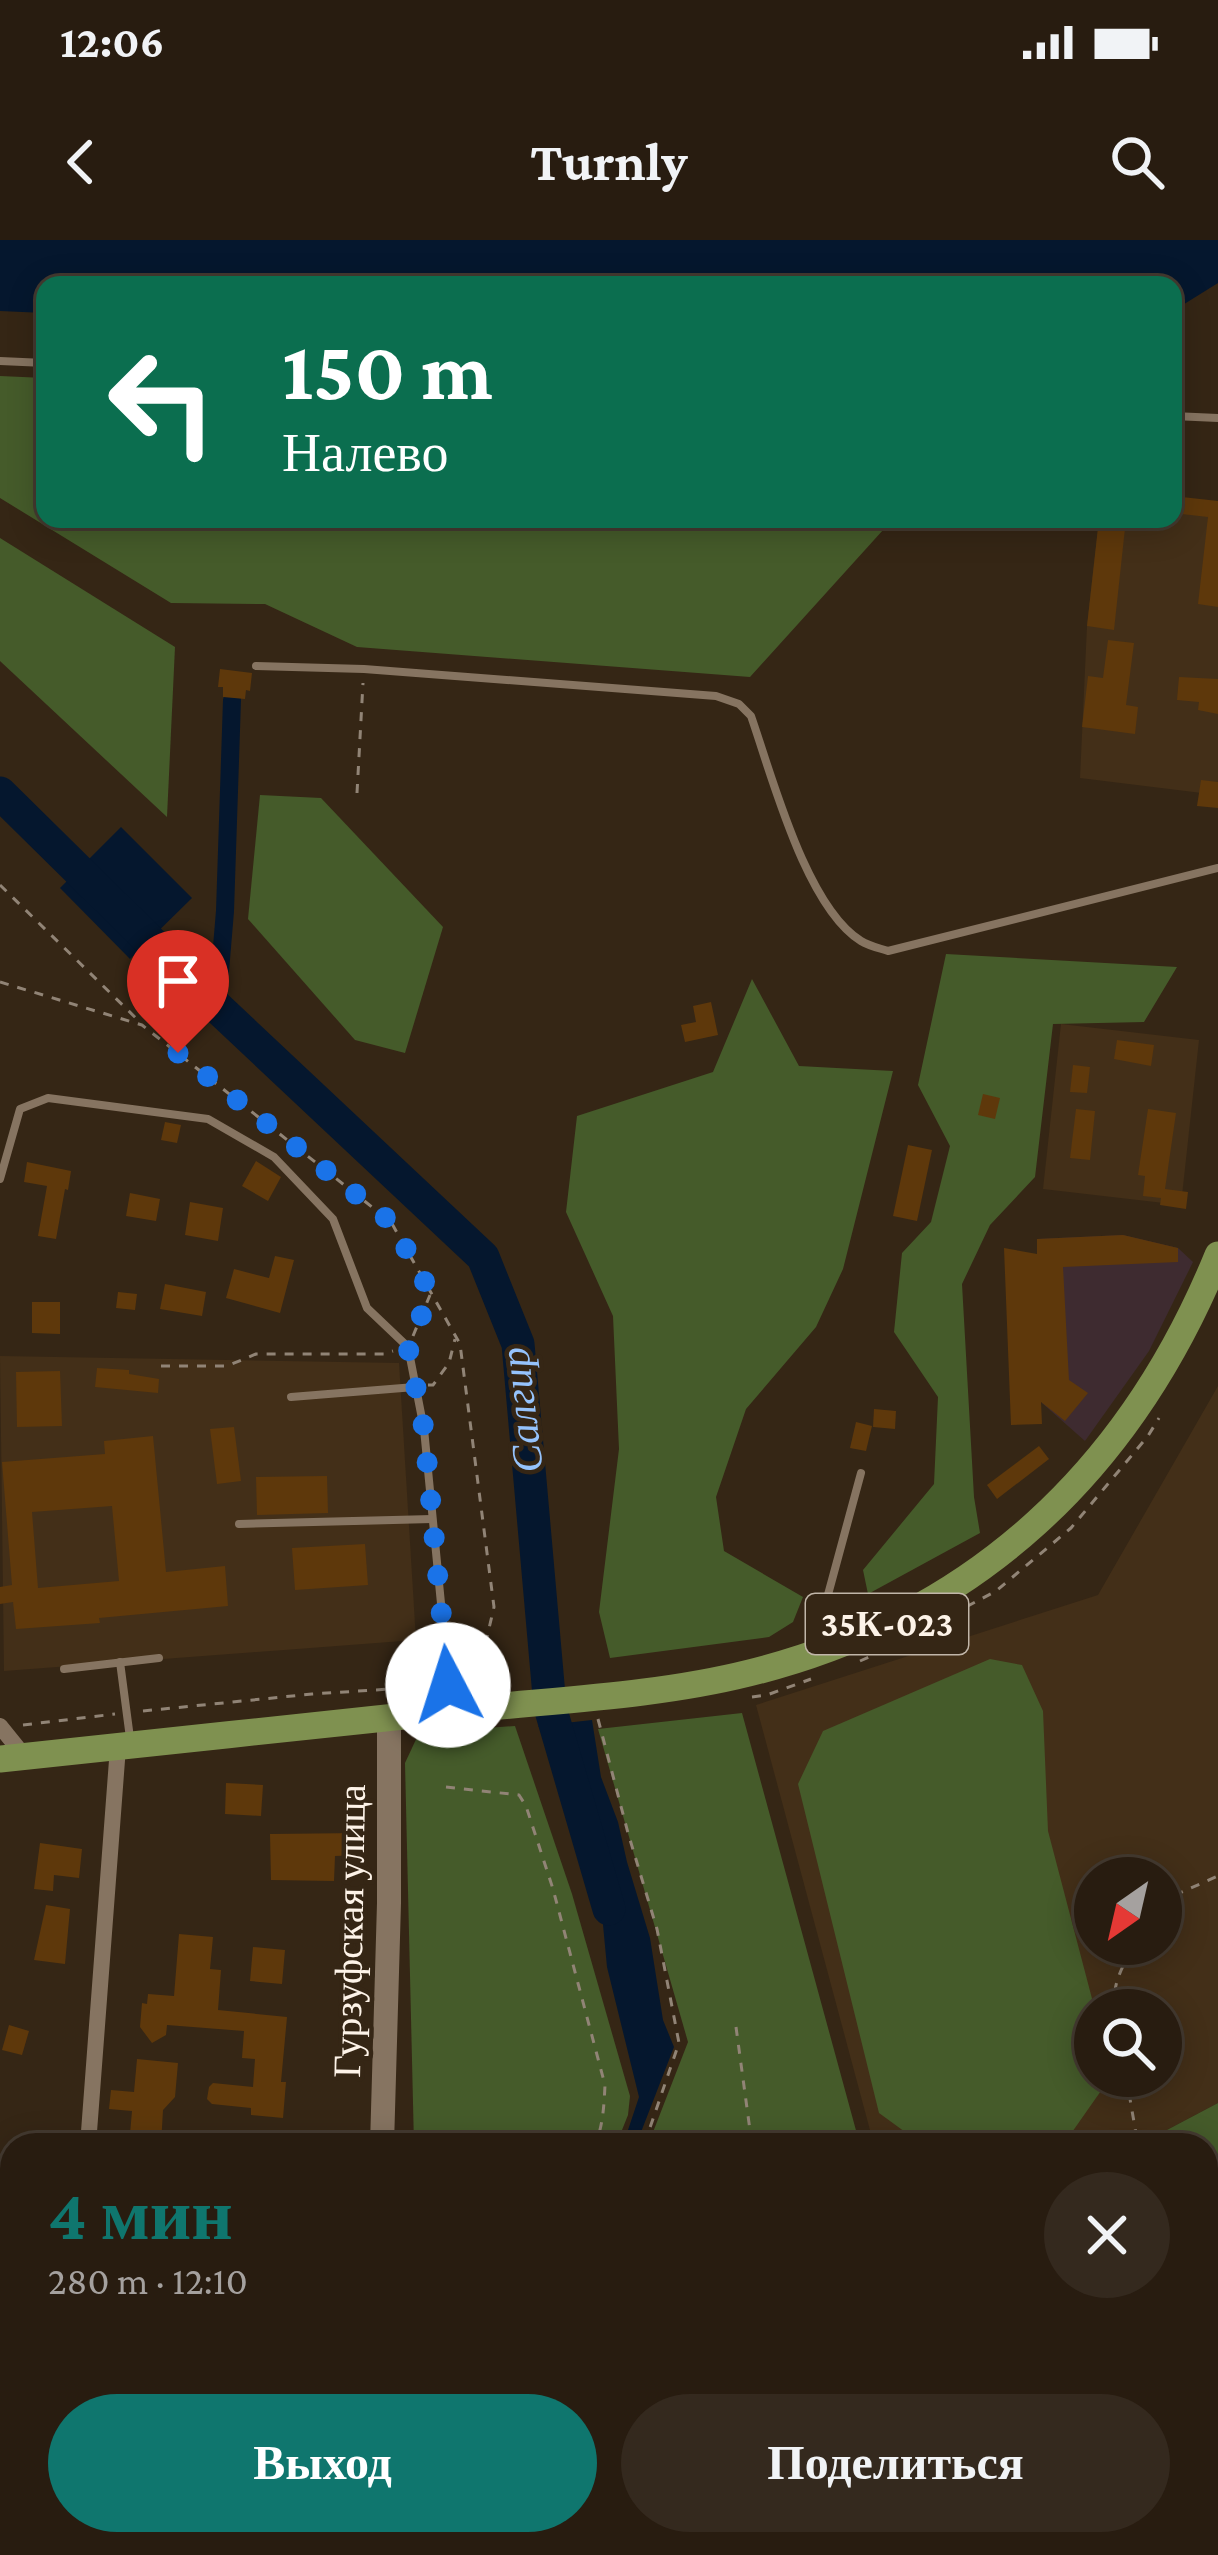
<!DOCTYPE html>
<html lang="ru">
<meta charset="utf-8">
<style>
:root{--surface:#281c10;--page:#34291e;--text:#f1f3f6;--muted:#a5a19f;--line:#443a30;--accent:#0f766e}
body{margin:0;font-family:"Crimson Pro",serif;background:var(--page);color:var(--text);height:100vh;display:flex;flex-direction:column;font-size:45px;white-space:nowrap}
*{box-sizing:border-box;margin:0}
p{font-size:39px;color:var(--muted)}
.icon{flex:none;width:66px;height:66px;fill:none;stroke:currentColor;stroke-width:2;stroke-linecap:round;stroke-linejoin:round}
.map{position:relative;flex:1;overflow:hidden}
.details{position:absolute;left:0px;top:1893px;width:1218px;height:423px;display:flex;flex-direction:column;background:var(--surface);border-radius:36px 36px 0 0;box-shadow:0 6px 30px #0003,0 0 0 3px var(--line)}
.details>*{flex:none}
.banner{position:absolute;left:36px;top:36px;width:1146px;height:252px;border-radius:24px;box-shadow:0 6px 30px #0003,0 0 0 3px var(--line);background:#0b6e4f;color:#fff;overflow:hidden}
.needle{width:78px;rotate:214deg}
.buttons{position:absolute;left:1074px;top:1617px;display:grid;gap:24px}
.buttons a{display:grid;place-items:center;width:108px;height:108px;border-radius:50%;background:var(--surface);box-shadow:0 6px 30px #0003,0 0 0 3px var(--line);font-size:60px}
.pin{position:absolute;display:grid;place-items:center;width:102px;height:102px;color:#fff;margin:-123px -51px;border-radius:50% 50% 50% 0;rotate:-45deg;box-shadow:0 0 12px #0007}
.pin .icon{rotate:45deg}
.me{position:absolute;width:132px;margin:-66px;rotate:355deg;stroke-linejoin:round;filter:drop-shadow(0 0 9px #0008)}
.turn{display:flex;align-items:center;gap:42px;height:252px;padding:0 48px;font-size:54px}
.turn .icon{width:156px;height:156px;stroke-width:2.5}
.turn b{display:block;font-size:84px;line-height:102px}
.round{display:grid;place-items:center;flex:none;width:126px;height:126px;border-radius:63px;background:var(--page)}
.summary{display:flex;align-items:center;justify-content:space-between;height:204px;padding:0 48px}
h1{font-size:72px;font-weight:700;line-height:90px;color:var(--accent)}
.primary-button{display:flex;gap:24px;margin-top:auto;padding:24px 48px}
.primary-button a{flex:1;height:138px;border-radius:72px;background:var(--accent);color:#fff;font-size:48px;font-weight:700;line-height:138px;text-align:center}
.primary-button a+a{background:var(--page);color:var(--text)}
.status{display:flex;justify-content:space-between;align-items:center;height:84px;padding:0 60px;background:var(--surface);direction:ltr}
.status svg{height:33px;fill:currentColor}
header{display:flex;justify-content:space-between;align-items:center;height:156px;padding:0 48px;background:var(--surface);font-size:54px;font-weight:700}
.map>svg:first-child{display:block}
</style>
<div class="status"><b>12:06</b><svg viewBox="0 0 49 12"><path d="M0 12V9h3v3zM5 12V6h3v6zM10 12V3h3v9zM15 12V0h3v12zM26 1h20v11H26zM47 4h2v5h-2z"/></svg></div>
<header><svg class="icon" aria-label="back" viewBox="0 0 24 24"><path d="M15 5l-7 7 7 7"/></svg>Turnly<svg class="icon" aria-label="search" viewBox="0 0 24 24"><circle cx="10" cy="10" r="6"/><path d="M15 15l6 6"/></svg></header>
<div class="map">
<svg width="1218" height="2315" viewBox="0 0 1218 2315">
<rect width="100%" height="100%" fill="#352615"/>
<polygon fill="#3e2b30" points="1123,995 1178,1008 1193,1022 1149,1111 1085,1201 1042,1163 1037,999"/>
<g fill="#432f18" fill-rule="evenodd">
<polygon points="1173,257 1218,263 1218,555 1080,538 1087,386 1099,279 1173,279"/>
<polygon points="1061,784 1199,800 1181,965 1043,949"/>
<polygon points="0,1116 399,1123 416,1400 4,1431"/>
<path d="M1218,1146V1863L1148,1900L1132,1905H874L756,1465L1098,1355ZM1095,1638H1161V1704H1095ZM1095,1770H1161V1836H1095Z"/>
</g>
<g fill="#455b2a">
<polygon points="0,136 45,138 45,279 893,279 750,437 357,407 265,364 171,363 0,258"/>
<polygon points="0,298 175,407 167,577 0,421"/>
<polygon points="260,555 321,558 443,687 405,813 355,800 248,679"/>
<polygon points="946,714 1177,727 1144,782 1053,784 1035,937 990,985 962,1044 974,1257 980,1293 868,1354 863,1330 934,1244 938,1157 894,1092 902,1013 931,982 950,906 918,845"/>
<polygon points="752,739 799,826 893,831 843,1029 816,1087 746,1169 716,1257 724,1311 803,1357 793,1382 769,1397 610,1418 599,1372 619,1209 613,1076 566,972 577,876 713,832"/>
<polygon points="990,1419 1022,1425 1043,1471 1048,1591 1095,1770 1095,1836 1105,1836 1103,1848 1063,1905 929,1905 912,1897 879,1873 798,1544 823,1491"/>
<polygon points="742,1473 860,1905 648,1905 688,1802 598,1489"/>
<polygon points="515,1486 572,1654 630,1856 628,1875 616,1905 414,1905 405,1523 419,1493"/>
<polygon points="1218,1863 1218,2315 1026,2315 1015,2304 1206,2304 1206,1905 1132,1905 1148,1900"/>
<polygon points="401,2304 947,2304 970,2315 401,2315"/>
</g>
<g fill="#05172e">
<polygon points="0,0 1218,0 1218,43 1173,71 1173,45 45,45 45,73 0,71"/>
<polygon points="121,587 192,658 130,719 60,648"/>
<polygon points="592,1480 601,1537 618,1582 627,1622 650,1698 663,1780 674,1807 636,1905 623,1905 639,1857 607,1727 592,1569 564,1508 538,1486"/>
</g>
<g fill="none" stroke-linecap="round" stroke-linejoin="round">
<polyline stroke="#05172e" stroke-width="18" points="217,767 225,671 232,460"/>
<polyline stroke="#05172e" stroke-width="33" points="0,553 217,767 483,1017 518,1104 550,1467 609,1669"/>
</g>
<g fill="#5e380b" fill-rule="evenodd">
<polygon points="1173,256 1218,261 1218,367 1198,364 1208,277 1173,273"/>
<polygon points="1099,279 1126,279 1114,390 1087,386"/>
<polygon points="1108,400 1134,403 1126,465 1138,467 1135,494 1082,487 1088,436 1103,438"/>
<polygon points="220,429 252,433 250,451 246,450 245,459 223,457 223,447 218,447"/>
<polygon points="1179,437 1218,439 1218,474 1198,470 1199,462 1177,460"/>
<polygon points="1201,540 1218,542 1218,568 1197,566"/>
<polygon points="711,762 718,795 685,802 681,785 696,782 693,766"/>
<polygon points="1117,800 1154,805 1151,826 1114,819"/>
<polygon points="1073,825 1090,827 1087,853 1070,852"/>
<polygon points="983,854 1000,858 995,879 978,875"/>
<polygon points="1076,869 1095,871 1090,920 1070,918"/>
<polygon points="1148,869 1176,873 1165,949 1188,952 1186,969 1160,965 1161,958 1143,956 1145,936 1138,935"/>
<polygon points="165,882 181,885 177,903 161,900"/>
<polygon points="908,905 932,910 917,981 893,976"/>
<polygon points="256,921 281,937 268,961 242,946"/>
<polygon points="27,922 71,931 68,950 65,949 56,999 38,996 47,946 24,942"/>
<polygon points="130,953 160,959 156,981 126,976"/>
<polygon points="190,962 223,968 218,1001 185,995"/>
<polygon points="1123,995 1178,1008 1178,1022 1063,1027 1069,1140 1088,1153 1065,1181 1041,1162 1042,1184 1011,1185 1004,1008 1037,1014 1037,999"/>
<polygon points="275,1016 294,1020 280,1073 226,1058 234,1029 269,1038"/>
<polygon points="165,1044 206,1052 202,1076 160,1069"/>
<polygon points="118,1052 137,1054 135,1070 116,1068"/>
<polygon points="32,1062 60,1062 60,1094 32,1093"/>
<polygon points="97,1128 129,1130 129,1134 159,1139 158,1153 95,1147"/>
<polygon points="60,1131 62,1186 17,1187 16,1132"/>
<polygon points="874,1169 896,1171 895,1189 873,1187"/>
<polygon points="856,1182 872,1186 866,1211 850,1208"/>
<polygon points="234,1187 241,1241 217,1244 210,1189"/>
<path d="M153,1196L166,1332L225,1326L228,1366L99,1378L100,1383L16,1389L13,1362L0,1364V1347L12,1345L2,1222L105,1214L104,1201ZM112,1266L119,1341L38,1348L32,1272Z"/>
<polygon points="1039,1206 1049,1219 997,1259 987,1245"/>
<polygon points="327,1236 328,1273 257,1275 256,1237"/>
<polygon points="365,1304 368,1345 295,1350 292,1308"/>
<polygon points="226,1543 263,1545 261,1576 225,1574"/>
<polygon points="361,1593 361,1615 335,1616 334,1641 271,1640 270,1594"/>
<polygon points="40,1603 82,1609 79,1638 54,1635 53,1651 34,1649"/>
<polygon points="46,1665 70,1669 65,1724 34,1720"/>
<polygon points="179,1694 213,1697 210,1729 221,1730 218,1770 287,1777 281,1842 286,1842 283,1878 251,1875 251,1868 212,1864 207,1859 209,1847 213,1843 253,1847 255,1819 242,1818 244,1791 167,1785 166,1795 152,1803 140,1787 142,1763 147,1764 148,1754 174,1756"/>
<polygon points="253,1707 285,1710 282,1744 250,1741"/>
<polygon points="9,1785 29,1791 22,1815 2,1810"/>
<polygon points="137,1819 178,1823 175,1857 163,1870 161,1905 129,1905 132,1871 109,1869 111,1850 134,1852"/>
</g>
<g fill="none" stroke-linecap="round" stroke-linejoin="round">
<g stroke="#918476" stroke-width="3" stroke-dasharray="9 9" stroke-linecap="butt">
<polyline points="357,553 363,443"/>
<polyline points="0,645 141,783"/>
<polyline points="0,742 142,785 391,982 460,1104 494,1367 477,1440 459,1444"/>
<polyline points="413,1096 430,1055"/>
<polyline points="161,1126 227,1126 256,1114 384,1114 393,1111"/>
<polyline points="428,1145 433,1145 449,1123 455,1099"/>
<polyline points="951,1375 996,1351 1071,1288 1148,1196 1159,1178"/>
<polyline points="860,1421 878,1413"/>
<polyline points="752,1457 767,1455 811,1439"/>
<polyline points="143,1471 312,1454 438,1446"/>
<polyline points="598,1479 628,1593 657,1689 679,1803 644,1905"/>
<polyline points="23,1485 115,1474"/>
<path d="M446,1547L519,1555L526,1566L553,1649L605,1845C604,1866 603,1886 595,1905"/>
<polyline points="1161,1666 1166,1659 1218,1636"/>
<polyline points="1077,1686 1095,1681"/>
<path d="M1115,1770C1111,1745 1123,1724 1136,1704"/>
<polyline points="736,1787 752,1905"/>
<polyline points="1126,1836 1138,1905"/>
<polyline points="1206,1997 1217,2015 1206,2026"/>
<polyline points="0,2156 12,2152"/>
<polyline points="1206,2271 1218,2280"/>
<polyline points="425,2304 429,2315"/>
<polyline points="855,2304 884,2315"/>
<polyline points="1012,2304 1025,2315"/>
<polyline points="1096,2304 1099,2315"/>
<polyline points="1180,2304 1197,2315"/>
<polyline points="1162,2315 1165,2304"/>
</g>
<g stroke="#867461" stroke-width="8">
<polyline points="0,121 45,123"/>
<polyline points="1173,176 1218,178"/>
<path d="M256,426L364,429L716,456L739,464L751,476C772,536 806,667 861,701C869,706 879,708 888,711L1218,628"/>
<polyline points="0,939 20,869 48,858 208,879 274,917 333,979 367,1068 408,1107 424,1189 451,1466"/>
<polyline points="291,1157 415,1147"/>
<polyline points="239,1284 432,1279"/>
<polyline points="821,1405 826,1362 861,1233"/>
<polyline points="120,1422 130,1498"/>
<polyline points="64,1429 159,1418"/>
</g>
<g stroke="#867461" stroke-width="16">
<polyline points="0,1486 25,1517"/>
<polyline points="88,1905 118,1507"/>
<polyline points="80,2304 81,2315"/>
<polyline points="169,2315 171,2304"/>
</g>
<g stroke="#867461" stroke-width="24">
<polyline points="382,1905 389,1663 389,1478"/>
<polyline points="371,2315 371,2304"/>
</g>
<path stroke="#7f9150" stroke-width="27" d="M0,1519C154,1503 307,1486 461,1470C555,1460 657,1456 749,1433C976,1377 1131,1229 1218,1015"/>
</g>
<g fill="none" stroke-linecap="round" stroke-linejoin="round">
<polyline stroke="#1a73e8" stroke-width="21" stroke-dasharray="0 37.8" points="178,813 391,982 431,1053 408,1107 424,1189 448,1445"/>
</g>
<g text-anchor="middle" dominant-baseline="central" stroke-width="9" stroke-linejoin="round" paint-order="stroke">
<rect fill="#352615" stroke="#c1b6a9" stroke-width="3" x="806" y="1354" width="162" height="60" rx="9"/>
<g font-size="36" font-weight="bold" fill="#fdf3e8">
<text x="887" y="1384">35К-023</text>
</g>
<g font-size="39" fill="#fdf3e8" stroke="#352615">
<text transform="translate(349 1691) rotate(-89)">Гурзуфская улица</text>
</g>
<g font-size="42" font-style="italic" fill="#95c3fc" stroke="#352615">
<text transform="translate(521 1170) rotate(-97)">Салгир</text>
</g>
</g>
</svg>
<div class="buttons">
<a><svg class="needle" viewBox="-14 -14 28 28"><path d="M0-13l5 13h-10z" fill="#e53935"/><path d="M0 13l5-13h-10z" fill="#a5a19f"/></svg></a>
<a><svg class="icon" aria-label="search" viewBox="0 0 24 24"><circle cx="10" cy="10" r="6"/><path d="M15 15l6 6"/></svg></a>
</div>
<div class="pin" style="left:178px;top:813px;background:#d93025"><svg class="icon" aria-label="arrive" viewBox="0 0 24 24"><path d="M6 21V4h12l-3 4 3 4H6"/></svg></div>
<svg class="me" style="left:448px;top:1445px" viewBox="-20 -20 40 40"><circle r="19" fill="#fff"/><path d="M0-13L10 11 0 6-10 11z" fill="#1a73e8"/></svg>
<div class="banner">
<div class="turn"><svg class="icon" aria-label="left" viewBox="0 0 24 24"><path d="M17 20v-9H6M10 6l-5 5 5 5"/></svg><div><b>150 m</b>Налево</div></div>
</div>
<section class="details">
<div class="summary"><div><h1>4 мин</h1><p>280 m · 12:10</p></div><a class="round"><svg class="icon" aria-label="close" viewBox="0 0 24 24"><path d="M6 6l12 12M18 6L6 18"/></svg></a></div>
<div class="primary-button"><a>Выход</a><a>Поделиться</a></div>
</section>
</div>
